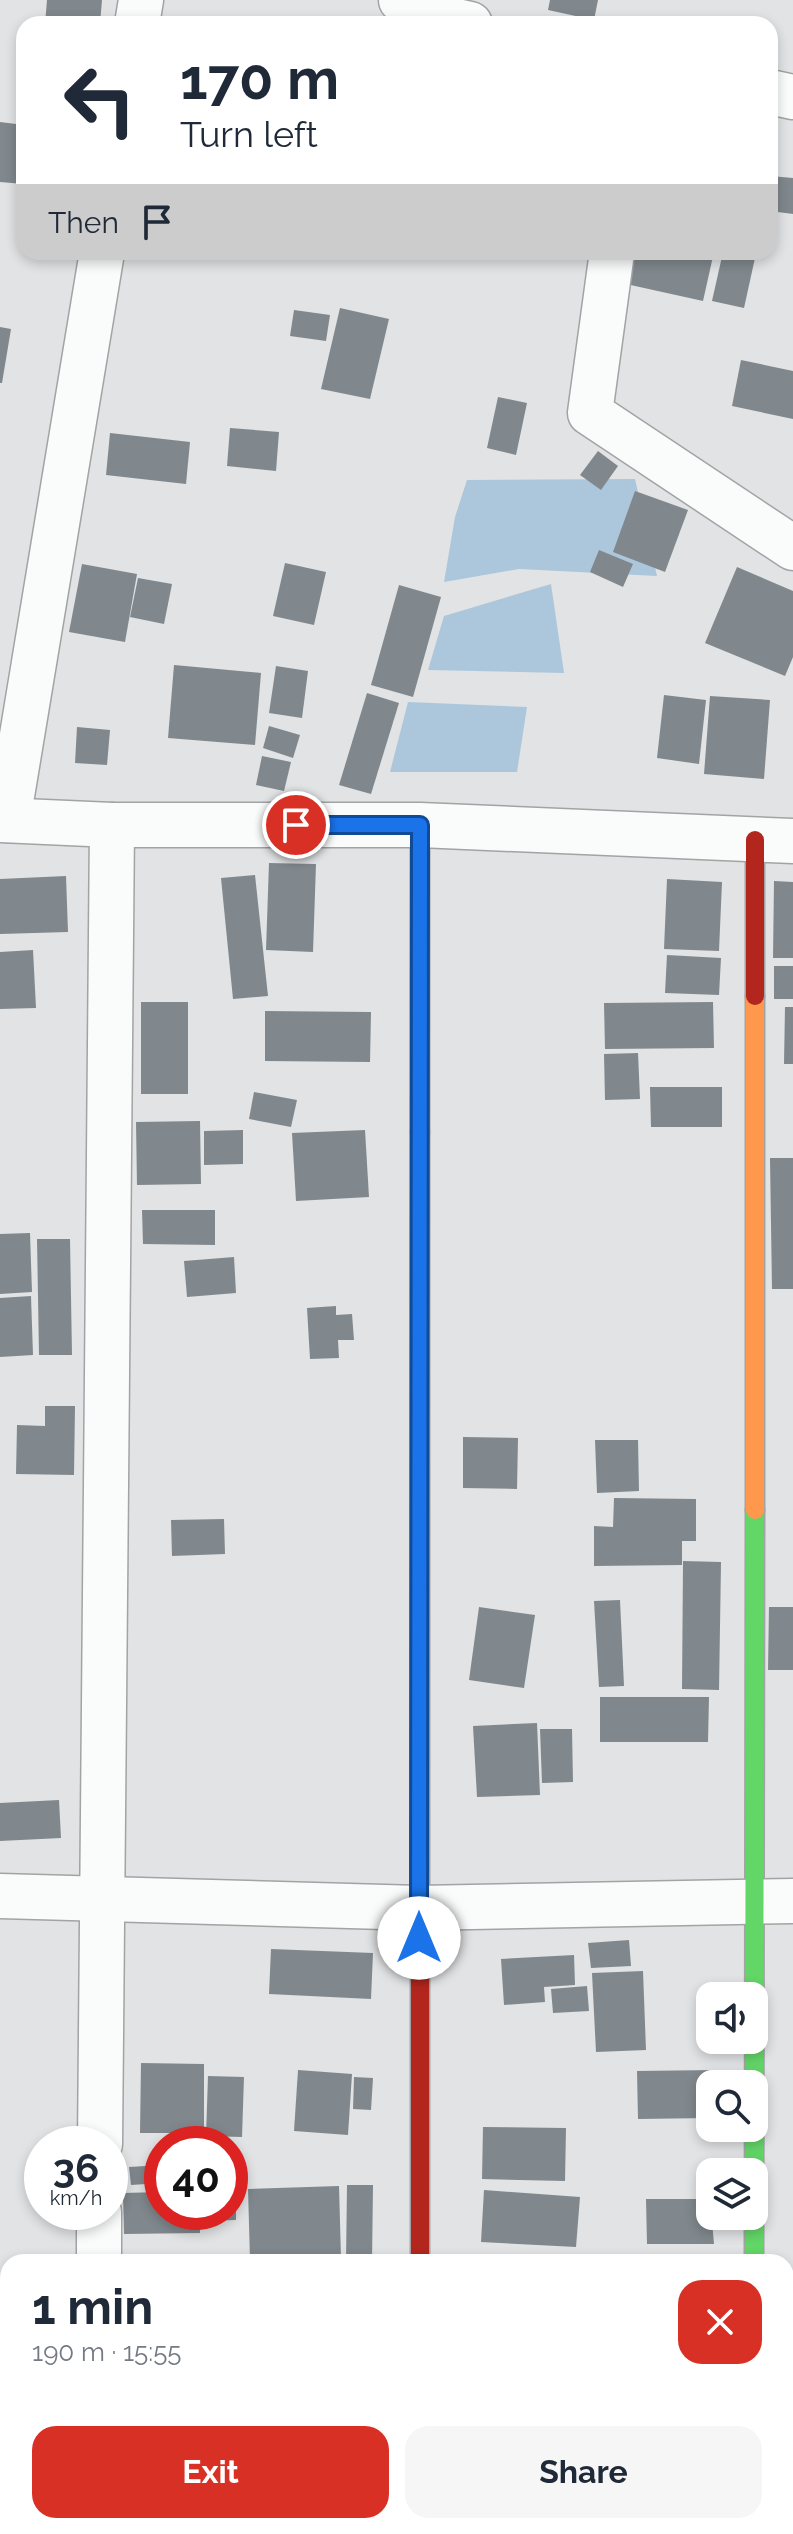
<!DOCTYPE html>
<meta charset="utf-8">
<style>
:root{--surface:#fff;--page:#f6f6f7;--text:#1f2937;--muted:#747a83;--accent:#d93025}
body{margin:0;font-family:Raleway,sans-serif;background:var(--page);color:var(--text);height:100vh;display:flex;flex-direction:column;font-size:30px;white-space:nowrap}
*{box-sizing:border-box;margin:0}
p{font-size:26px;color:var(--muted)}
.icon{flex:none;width:44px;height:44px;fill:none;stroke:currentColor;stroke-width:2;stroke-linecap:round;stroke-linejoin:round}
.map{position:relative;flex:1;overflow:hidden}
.drawer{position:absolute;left:0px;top:2254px;width:794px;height:280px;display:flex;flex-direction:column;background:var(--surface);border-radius:24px 24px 0 0;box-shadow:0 4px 12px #0003}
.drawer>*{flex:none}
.guide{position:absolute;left:16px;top:16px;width:762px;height:244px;border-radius:24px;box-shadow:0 4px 12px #0003;background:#fff;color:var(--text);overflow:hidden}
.tools{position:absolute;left:696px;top:1982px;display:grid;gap:16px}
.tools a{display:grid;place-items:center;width:72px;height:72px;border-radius:16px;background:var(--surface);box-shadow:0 4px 12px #0003;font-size:40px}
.speed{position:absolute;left:24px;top:2126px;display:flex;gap:16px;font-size:40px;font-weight:700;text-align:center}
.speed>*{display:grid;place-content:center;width:104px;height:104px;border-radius:50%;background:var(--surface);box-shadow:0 4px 12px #0003;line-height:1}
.speed small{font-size:20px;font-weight:400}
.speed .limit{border:12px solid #d22;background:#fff;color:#111}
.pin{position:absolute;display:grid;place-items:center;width:68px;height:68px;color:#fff;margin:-34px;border:4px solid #fff;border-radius:50%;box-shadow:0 2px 8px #0007}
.me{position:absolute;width:88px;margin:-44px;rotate:0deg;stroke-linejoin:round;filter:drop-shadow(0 0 6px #0008)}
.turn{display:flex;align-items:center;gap:28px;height:168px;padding:0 32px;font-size:36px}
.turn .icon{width:104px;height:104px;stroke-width:2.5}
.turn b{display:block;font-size:56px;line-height:68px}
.then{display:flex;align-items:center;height:76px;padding:0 32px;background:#0003;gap:16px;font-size:30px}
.round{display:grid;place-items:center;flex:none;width:84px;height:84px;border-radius:24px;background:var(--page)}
.summary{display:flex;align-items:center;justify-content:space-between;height:136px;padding:0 32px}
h1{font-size:48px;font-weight:700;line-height:60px}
.primary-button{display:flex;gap:16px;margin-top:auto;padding:16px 32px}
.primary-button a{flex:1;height:92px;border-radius:24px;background:var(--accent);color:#fff;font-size:32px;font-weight:700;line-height:92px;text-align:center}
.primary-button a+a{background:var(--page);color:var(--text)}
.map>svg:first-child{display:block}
</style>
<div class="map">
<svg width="793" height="2534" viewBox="0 0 793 2534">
<rect width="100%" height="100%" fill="#e1e3e4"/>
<g fill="#acc7dc">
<polygon points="635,479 657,576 519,569 444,582 455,517 467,480"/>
<polygon points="551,584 564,673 428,670 444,616"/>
<polygon points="408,702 527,707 517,772 390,772"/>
</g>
<g fill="#80888d">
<polygon points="47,0 102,0 100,24 45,24"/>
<polygon points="550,0 598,0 594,20 548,10"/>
<polygon points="0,122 24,125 24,184 0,182"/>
<polygon points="770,176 793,178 793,214 770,211"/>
<polygon points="633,252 714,252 703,301 626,284"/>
<polygon points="723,252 755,258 744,308 712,301"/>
<polygon points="340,308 389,319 370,399 321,389"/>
<polygon points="294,310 330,315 326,341 290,336"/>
<polygon points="0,327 11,329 2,383 0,383"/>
<polygon points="741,360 793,371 793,419 732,406"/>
<polygon points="498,397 527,403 516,455 487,448"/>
<polygon points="230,428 279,432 276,471 227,466"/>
<polygon points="110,433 190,442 186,484 106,475"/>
<polygon points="598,451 618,466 601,490 580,475"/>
<polygon points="635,491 688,510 665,572 613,552"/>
<polygon points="599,550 633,564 623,587 590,572"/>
<polygon points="285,563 326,572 314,625 273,616"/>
<polygon points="82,564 137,574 125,642 69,632"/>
<polygon points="737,567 793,591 793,657 785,676 705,643"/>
<polygon points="138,578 172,584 164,624 130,617"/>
<polygon points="399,585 441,597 413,697 371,685"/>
<polygon points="174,665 261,673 255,745 168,738"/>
<polygon points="276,666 308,671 302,718 269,713"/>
<polygon points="367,693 399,703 371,794 339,785"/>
<polygon points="664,695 706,700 699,764 657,758"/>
<polygon points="710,696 770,700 764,779 704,774"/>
<polygon points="269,726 300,735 293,758 263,748"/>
<polygon points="77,727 110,730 107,765 75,763"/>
<polygon points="262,756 291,762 284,791 256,785"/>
<polygon points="269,863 316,864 313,952 266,950"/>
<polygon points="255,875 268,996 233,999 221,878"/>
<polygon points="66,876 68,932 0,934 0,879"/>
<polygon points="667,879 722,882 719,951 664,949"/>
<polygon points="774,881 793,882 793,958 773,958"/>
<polygon points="33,950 36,1008 0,1009 0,952"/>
<polygon points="667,955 721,958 719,995 665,993"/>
<rect x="774" y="966" width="19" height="33"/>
<rect x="141" y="1002" width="47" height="92"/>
<polygon points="713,1002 714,1048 605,1049 604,1003"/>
<polygon points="785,1007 793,1007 793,1064 784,1064"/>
<polygon points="265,1011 371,1012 370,1062 265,1061"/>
<polygon points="638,1053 640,1099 605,1100 604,1054"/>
<polygon points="650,1087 722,1087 722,1127 651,1127"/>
<polygon points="254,1092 297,1100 291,1127 249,1119"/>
<polygon points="200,1121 201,1184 137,1185 136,1122"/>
<polygon points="243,1130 243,1164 204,1165 204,1131"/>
<polygon points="365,1130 369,1197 296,1201 292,1133"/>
<polygon points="770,1158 793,1158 793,1289 772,1289"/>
<polygon points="142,1210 215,1210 215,1245 143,1244"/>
<polygon points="30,1233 32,1292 0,1294 0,1234"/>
<polygon points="37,1239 70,1239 72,1355 39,1355"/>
<polygon points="234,1257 236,1293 187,1297 184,1261"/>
<polygon points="31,1296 33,1355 0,1357 0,1298"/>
<polygon points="336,1306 336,1315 352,1314 354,1340 338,1340 339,1358 310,1359 307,1308"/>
<polygon points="45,1406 75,1406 74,1475 16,1474 17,1425 45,1426"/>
<polygon points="463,1437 518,1438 517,1489 463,1488"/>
<polygon points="595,1440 638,1440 639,1491 597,1493"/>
<polygon points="614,1498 696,1499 696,1541 682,1541 682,1565 594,1566 594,1526 613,1527"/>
<polygon points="224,1519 225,1554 172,1556 171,1520"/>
<polygon points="683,1561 721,1562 719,1690 682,1689"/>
<polygon points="620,1600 624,1686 599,1687 594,1601"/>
<polygon points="479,1607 535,1615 524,1688 469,1680"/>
<polygon points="769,1607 793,1607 793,1670 768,1670"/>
<polygon points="600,1697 709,1697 708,1742 600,1742"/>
<polygon points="537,1723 540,1795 477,1797 473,1726"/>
<polygon points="540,1729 572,1729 573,1782 542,1783"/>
<polygon points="59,1800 61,1838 0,1841 0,1803"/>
<polygon points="629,1940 631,1966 591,1968 588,1943"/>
<polygon points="271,1949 373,1953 371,1999 269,1994"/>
<polygon points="574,1955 575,1985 544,1987 545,2002 504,2005 501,1959"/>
<polygon points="643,1971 646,2050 596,2052 592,1973"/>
<polygon points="587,1986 589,2011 553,2013 551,1989"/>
<polygon points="141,2063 204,2064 204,2133 140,2133"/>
<polygon points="298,2070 352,2074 348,2135 294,2131"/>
<polygon points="715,2070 715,2084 710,2084 710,2118 638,2119 637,2071"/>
<polygon points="208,2076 244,2077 242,2137 206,2136"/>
<polygon points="354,2077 373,2078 371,2110 353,2109"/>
<polygon points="483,2127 566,2128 565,2181 482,2179"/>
<polygon points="162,2165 162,2183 131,2185 129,2167"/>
<polygon points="347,2185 373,2185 372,2262 346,2262"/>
<polygon points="339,2186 341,2258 250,2260 248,2189"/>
<polygon points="230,2187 236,2187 236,2220 204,2221 203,2212 230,2212"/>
<polygon points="484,2190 580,2197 576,2247 481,2242"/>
<polygon points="162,2192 162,2212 200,2212 200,2233 124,2234 123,2193"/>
<polygon points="646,2199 710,2199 714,2244 647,2244"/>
<rect x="786" y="2426" width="7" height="80"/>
<polygon points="323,2526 324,2534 265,2534 264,2527"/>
<polygon points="328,2526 367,2526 368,2534 329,2534"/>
</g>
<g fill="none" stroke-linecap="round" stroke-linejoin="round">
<defs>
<g id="street">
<polyline points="401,0 438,17 470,24"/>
<polyline points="137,24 141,0"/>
<polyline points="770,92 793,97"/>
<polyline points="612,252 590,413 793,548"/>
<polyline points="0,820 112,825 420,825 793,841"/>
<polyline points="8,820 102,252"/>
<polyline points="0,1896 419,1908 793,1901"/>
<polyline points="100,2144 112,825"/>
<polyline points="99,2262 99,2212"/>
<polyline points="421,2526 421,2534"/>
<polyline points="96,2534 96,2526"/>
<polyline points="753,2534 753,2526"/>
</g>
<g id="fast">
<polyline points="420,1132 420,1935"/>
<polyline points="754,2262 755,1510"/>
</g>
<g id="slow">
<polyline points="420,825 420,1132"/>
<polyline points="755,1510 755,996"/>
</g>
<g id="jam">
<polyline points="755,996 755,840"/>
<polyline points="420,1935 420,2262"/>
</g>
</defs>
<use href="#street" stroke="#a2a3a4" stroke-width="47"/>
<use href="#fast" stroke="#a2a3a4" stroke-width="21"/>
<use href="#slow" stroke="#a2a3a4" stroke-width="21"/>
<use href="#jam" stroke="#a2a3a4" stroke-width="21"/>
<use href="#street" stroke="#fafbfb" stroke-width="44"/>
<use href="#fast" stroke="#63d668" stroke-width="18"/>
<use href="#slow" stroke="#ff974d" stroke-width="18"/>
<use href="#jam" stroke="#b3261e" stroke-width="18"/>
</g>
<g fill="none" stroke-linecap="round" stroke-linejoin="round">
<defs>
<polyline id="route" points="296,825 420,825 419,1938"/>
</defs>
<use href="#route" stroke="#114b97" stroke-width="20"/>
<use href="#route" stroke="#1a73e8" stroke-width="14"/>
</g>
</svg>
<div class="tools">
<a><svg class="icon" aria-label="sound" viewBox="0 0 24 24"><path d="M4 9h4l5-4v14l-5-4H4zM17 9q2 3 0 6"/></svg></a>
<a><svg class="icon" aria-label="search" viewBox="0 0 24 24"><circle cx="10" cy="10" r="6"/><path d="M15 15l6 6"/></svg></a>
<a><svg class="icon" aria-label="layers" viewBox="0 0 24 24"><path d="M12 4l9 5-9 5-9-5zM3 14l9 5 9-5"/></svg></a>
</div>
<div class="speed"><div>36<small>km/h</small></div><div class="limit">40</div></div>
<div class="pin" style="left:296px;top:825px;background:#d93025"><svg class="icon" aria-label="arrive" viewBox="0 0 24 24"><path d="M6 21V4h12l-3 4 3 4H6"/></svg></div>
<svg class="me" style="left:419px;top:1938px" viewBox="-20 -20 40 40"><circle r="19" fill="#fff"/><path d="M0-13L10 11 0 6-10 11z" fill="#1a73e8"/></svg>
<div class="guide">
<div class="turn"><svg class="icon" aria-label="left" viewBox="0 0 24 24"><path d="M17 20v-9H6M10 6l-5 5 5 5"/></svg><div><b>170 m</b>Turn left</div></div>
<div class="then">Then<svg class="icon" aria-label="arrive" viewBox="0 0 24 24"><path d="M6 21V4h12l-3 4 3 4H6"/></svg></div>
</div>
<section class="drawer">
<div class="summary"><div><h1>1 min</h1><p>190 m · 15:55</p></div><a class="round" style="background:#d93025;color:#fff"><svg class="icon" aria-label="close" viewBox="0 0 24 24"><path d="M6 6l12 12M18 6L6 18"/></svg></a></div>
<div class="primary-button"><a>Exit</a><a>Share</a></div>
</section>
</div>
